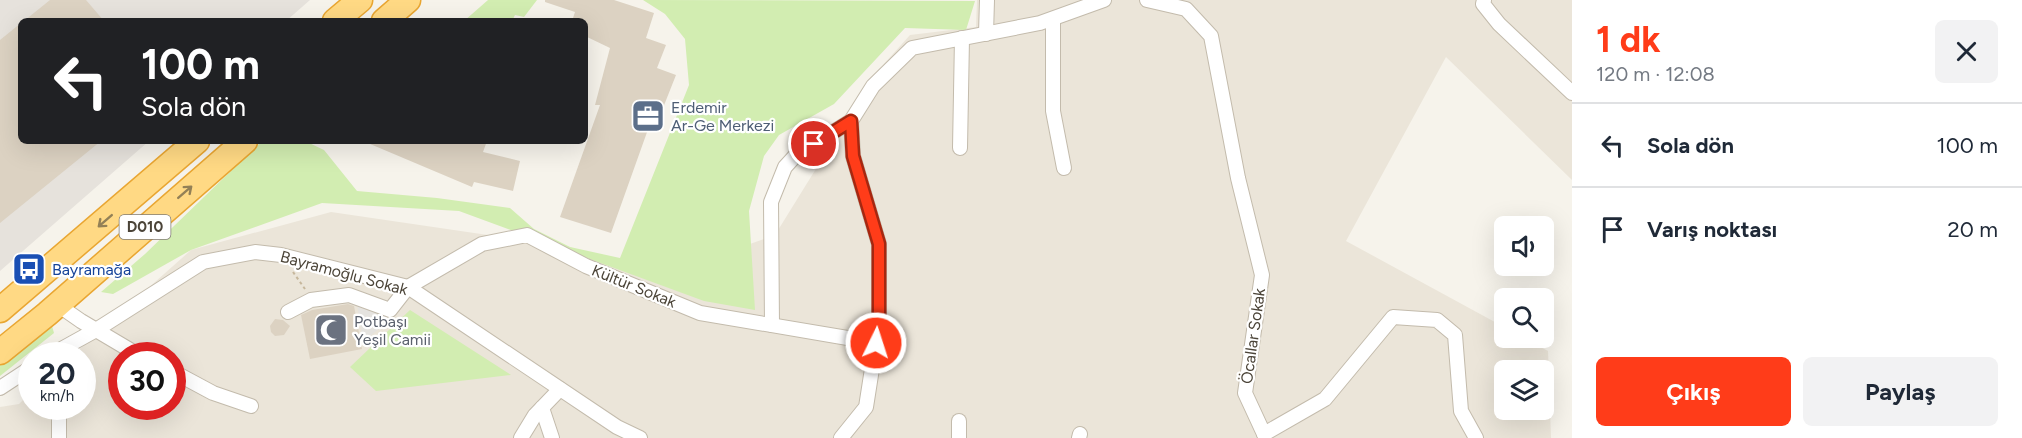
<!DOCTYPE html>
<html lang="tr">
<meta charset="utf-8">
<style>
:root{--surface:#fff;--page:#f2f2f3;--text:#1f2937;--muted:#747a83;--line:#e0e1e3;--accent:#ff3c19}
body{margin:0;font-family:Figtree,sans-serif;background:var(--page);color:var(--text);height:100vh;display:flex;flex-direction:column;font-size:22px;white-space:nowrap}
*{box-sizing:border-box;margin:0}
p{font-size:20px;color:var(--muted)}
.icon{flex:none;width:33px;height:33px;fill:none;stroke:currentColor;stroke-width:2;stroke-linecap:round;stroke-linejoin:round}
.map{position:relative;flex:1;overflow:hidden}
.drawer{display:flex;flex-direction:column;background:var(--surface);width:450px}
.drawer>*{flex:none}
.guide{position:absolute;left:18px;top:18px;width:570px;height:126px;border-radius:9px;box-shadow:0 6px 24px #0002;background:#202124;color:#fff;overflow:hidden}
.fabs{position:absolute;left:1494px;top:216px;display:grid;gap:12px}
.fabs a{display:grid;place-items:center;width:60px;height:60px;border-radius:9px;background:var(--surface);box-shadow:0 6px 24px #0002;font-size:30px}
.speed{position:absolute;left:18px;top:342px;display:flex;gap:12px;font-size:30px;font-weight:700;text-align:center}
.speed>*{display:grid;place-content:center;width:78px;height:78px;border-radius:50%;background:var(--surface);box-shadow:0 6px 24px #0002;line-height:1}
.speed small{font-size:15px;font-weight:400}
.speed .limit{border:9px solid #d22;background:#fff;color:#111}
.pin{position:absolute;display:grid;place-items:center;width:51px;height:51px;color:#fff;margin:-26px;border:3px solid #fff;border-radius:50%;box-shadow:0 2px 6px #0007}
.me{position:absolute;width:66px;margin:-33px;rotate:4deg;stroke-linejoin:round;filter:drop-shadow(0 0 4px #0008)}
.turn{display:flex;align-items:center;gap:21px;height:126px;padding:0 24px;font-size:27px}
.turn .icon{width:78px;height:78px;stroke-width:2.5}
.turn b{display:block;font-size:42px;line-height:51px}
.round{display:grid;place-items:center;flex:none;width:63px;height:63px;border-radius:9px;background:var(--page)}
.summary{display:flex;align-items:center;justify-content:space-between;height:102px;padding:0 24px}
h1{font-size:36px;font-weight:700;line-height:45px;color:var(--accent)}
.action{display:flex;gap:12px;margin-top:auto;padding:12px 24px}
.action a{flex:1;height:69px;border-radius:9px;background:var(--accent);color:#fff;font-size:24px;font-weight:700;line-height:69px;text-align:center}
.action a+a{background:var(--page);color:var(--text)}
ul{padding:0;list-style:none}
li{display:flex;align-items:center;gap:18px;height:84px;padding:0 24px;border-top:2px solid var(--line)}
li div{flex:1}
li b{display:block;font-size:22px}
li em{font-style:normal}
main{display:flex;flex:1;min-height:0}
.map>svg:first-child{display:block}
</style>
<main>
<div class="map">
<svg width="1572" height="438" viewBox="0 0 1572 438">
<rect width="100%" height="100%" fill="#f6f3eb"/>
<path fill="#ebe5d9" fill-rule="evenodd" d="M977,0H1572V180L1446,57L1346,241L1504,327V338H1524L1548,351L1551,438H0V407L19,404L31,392L32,406H82V356L73,355L191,250L331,212L570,247L649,280L775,235L874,75L910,35L976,27ZM122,356H172V406H122ZM1504,370H1544V410H1504Z"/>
<polygon fill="#e6e2dc" points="0,0 310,0 286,21 21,21 21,141 149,141 0,271"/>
<g fill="#d2edb1">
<polygon points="488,0 537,0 524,17 515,15 512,21 464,21"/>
<polygon points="643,0 975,1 966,30 905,28 834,104 779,135 764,156 749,211 755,310 704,301 459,211 322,203 191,250 113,294 101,292 145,254 262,141 305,141 324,150 357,191 437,198 510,208 534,229 570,247 620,258 689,85 685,39 665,14"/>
<polygon points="410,310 511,375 376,391 350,367"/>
<polygon points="48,323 52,326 54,333 0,376 0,361"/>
</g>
<polygon fill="#e5e3df" points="357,304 394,316 363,342"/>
<g fill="#dcd2c2">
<polygon points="50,0 86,0 104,21 24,21"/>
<polygon points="545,0 614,0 654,13 646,38 666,45 657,68 676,75 657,123 651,121 611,233 560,217 600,105 595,105 610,48 585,36 585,21 572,21 575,12 545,2"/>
<polygon points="21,23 21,141 101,141 0,223 0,40"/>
<polygon points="363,141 487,141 483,152 520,161 513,191 474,182 472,187"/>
<polygon points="348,304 354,306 362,349 310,359 301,315 312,310"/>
<polygon points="275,319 283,320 290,326 284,335 275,336 271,332 270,326"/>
</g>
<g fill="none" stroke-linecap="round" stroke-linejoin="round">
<defs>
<g id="minor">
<polyline points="1147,0 1186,9 1211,36 1238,178 1262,275 1245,393 1264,434"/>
<polyline points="1484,0 1483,4 1499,24 1572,93"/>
<polyline points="1053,19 1053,111 1064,168"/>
<polyline points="986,34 987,0"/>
<polyline points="960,148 962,38"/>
<polyline points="58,305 81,321 140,356"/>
<polyline points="288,312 311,300 349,295 390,310 408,287 482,244 527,235 586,266 700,313 877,343"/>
<polyline points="772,325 771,202 785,167 796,155 851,121"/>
<polyline points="49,356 96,330 203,262 255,252 281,255 408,287 617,427 640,438"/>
<polyline points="172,371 213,393 251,406"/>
<polyline points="0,388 32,367"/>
<polyline points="59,406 59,438"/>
<polyline points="542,408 552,438"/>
<polyline points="1264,434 1325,399 1393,317 1437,320 1455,335 1461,411 1476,438"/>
<polyline points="521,438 535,415 560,389"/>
<polyline points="841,438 866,407 879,324 879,244 853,156 851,121 873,86 912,48 1040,23 1104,0"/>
<polyline points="959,438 959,421"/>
<polyline points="1079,438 1080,434"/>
</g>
<g id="trunk">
<polyline points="335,21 360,0"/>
<polyline points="384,21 408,0"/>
<polyline points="0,310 197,141"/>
<polyline points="0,352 47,314 245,141"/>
</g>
</defs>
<use href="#minor" stroke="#c3bbac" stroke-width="16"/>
<use href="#trunk" stroke="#e9a632" stroke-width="27"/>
<polyline stroke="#c6b79c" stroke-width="2" stroke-dasharray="3 3" stroke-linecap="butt" points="293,272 305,289"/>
<use href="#minor" stroke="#fff" stroke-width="14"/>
<use href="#trunk" stroke="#ffd984" stroke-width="24"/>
</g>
<defs><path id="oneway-shaft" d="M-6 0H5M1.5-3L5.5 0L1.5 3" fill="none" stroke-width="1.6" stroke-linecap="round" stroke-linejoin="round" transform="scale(1.5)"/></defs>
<g stroke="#938056">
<use href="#oneway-shaft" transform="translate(185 192) rotate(-41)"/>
<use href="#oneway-shaft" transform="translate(105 221) rotate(139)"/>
</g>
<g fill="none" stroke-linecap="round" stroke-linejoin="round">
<defs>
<polyline id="route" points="814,144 851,121 853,156 879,244 879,324 876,343"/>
</defs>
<use href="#route" stroke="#a62710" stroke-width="15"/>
<use href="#route" stroke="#ff3c19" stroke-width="10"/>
</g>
<defs>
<symbol id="office-square" viewBox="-11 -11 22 22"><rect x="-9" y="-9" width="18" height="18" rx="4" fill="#5c6f8a" stroke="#fff"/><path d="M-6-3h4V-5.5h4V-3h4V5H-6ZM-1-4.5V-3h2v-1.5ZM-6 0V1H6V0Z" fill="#fff"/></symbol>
<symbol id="bus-square" viewBox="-11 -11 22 22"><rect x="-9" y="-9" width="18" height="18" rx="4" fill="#1a4fb4" stroke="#fff"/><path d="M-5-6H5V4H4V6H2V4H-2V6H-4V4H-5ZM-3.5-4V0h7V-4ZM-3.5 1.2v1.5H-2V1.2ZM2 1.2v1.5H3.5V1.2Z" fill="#fff"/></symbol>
<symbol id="mosque-square" viewBox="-11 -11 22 22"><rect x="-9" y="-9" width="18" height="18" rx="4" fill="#6b7280" stroke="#fff"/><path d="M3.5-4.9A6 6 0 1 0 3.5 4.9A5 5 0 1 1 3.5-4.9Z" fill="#fff"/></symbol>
</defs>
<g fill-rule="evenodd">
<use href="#office-square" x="629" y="97" width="38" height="38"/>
<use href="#bus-square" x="10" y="250" width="38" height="38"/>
<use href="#mosque-square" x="312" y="311" width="38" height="38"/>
</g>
<g text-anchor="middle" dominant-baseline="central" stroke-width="4.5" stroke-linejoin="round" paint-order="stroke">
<rect fill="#fff" stroke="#817c74" stroke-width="1.5" x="119.5" y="215" width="51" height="24" rx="4.5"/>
<g font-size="15" font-weight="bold" fill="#4b4438">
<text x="145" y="227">D010</text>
</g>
<g font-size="16" fill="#4e5e75" stroke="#fff" text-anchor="start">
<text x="671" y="107">Erdemir<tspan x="671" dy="18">Ar-Ge Merkezi</tspan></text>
</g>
<g font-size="16" fill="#164399" stroke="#fff" text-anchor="start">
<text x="52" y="269">Bayramağa</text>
</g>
<g font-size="16" fill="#4b4438" stroke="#fff">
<text transform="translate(344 273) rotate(15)">Bayramoğlu Sokak</text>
<text transform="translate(634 286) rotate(22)">Kültür Sokak</text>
<text transform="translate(1253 336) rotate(-82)">Öcallar Sokak</text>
</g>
<g font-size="16" fill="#5b616d" stroke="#fff" text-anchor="start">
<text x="354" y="321">Potbaşı<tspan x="354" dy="18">Yeşil Camii</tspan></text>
</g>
</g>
</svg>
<div class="fabs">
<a><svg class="icon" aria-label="sound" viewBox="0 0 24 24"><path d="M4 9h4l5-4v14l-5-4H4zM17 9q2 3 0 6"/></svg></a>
<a><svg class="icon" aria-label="search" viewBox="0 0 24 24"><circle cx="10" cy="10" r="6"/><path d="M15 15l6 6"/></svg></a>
<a><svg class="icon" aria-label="layers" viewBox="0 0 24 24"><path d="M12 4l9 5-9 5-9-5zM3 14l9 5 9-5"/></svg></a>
</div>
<div class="speed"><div>20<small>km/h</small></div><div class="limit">30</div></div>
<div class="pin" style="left:814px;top:144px;background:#d93025"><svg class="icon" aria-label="arrive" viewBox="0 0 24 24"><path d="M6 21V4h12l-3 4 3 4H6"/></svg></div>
<svg class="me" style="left:876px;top:343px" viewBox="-20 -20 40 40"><circle r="17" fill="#ff3c19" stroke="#fff" stroke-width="3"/><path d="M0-11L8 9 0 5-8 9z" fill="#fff"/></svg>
<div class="guide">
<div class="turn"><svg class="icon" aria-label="left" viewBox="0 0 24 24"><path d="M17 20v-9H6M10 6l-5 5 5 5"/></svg><div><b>100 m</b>Sola dön</div></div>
</div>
</div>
<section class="drawer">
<div class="summary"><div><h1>1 dk</h1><p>120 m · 12:08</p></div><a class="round"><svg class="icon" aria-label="close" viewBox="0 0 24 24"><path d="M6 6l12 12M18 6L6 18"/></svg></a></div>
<ul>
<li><svg class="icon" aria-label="left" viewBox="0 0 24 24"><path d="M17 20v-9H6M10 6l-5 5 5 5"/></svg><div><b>Sola dön</b></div><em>100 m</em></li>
<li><svg class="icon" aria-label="arrive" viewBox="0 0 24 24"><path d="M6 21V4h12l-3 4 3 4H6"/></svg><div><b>Varış noktası</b></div><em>20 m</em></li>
</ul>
<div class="action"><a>Çıkış</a><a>Paylaş</a></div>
</section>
</main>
